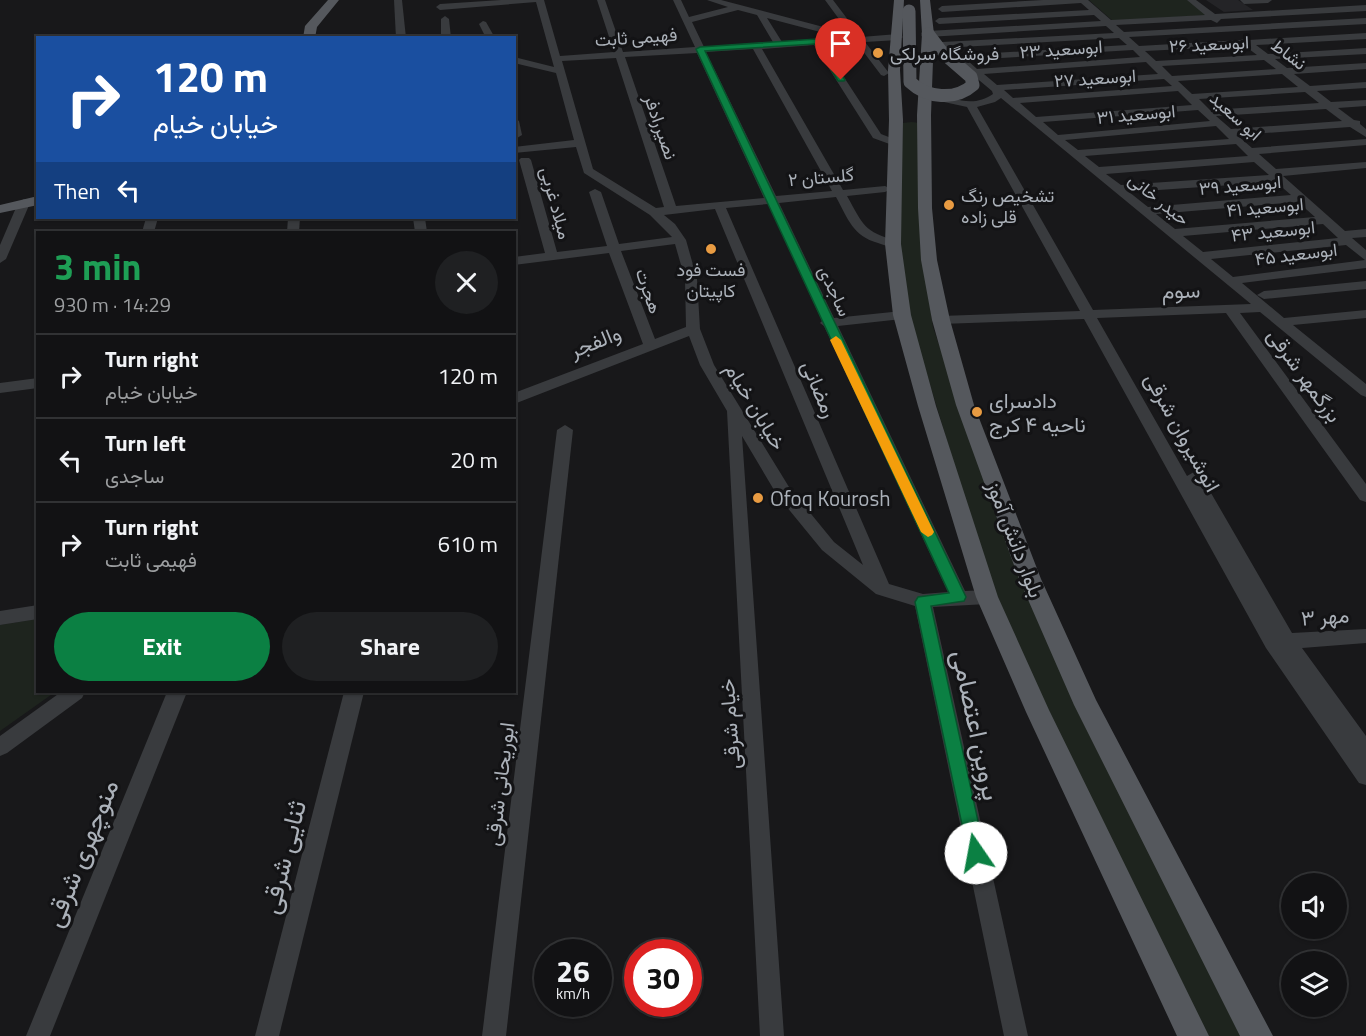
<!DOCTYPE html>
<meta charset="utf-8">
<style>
:root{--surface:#121214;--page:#1f2022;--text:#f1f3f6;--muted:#9c9ea0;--line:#313234;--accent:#0b8043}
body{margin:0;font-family:"Titillium Web",Vazirmatn,sans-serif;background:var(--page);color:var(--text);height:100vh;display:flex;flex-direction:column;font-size:22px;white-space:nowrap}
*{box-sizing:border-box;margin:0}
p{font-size:20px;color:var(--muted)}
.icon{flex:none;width:33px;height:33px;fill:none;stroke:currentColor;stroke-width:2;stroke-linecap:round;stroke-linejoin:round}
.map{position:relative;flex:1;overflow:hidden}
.panel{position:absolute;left:36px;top:231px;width:480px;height:462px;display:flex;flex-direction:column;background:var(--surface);border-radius:0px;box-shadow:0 2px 4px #0004,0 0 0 2px var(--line)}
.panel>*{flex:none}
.banner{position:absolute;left:36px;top:36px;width:480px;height:183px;border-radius:0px;box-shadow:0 2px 4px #0004,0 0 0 2px var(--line);background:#1a4fa0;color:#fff;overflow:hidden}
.controls{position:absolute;left:1281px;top:873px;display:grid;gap:12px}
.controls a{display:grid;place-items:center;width:66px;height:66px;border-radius:50%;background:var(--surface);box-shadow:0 2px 4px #0004,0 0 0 2px var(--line);font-size:30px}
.speed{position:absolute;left:534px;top:939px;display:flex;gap:12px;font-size:30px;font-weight:700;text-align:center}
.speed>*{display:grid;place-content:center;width:78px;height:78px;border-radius:50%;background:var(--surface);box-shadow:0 2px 4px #0004,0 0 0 2px var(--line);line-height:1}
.speed small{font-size:15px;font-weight:400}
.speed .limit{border:9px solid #d22;background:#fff;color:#111}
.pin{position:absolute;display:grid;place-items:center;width:51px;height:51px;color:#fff;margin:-62px -26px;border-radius:50% 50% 50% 0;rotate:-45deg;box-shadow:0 0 6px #0007}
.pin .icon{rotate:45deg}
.me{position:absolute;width:66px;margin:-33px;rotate:348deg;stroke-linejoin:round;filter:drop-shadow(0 0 4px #0008)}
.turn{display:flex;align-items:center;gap:21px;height:126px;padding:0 18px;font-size:27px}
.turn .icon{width:78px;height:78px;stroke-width:2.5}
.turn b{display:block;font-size:42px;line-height:51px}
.then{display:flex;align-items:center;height:57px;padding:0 18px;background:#0003;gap:12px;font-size:22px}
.round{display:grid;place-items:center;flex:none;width:63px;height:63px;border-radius:32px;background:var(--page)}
.summary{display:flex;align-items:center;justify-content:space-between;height:102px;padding:0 18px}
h1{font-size:36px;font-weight:700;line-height:45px;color:#1e9e55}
.action{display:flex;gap:12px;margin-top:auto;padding:12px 18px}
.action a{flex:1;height:69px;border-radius:36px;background:var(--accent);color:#fff;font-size:24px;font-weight:700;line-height:69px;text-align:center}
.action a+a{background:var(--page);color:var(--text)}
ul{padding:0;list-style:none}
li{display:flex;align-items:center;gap:18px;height:84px;padding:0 18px;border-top:2px solid var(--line)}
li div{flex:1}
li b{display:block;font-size:22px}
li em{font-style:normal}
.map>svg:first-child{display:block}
</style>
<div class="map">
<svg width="1366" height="1036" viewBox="0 0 1366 1036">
<rect width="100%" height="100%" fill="#18181a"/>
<polygon fill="#242427" points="1206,0 1238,0 1253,10 1224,12"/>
<g fill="#1e241e">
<polygon points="1089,0 1188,0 1207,15 1113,21"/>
<polygon points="912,122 919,123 923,260 933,327 1000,525 1244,1036 1203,1036 994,596 909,315 898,236 903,123"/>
<polygon points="37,619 38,692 55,692 0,731 0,625"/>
</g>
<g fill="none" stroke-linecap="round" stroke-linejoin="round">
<g fill="#393b3e" fill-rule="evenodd">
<polygon points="394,0 402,0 406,38 396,38"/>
<path d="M501,0H544L560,56L614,52L597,0H605L623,52L695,47L673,0H681L689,17L728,7L707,0H721L850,34L825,0H833L861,37L898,34L903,37L898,40L865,42L889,73L884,76L881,75L856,42L823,45L881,134L899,141L900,143L895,146L873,138L814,45L762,49L843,190L885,186L891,189L885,192L847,196C864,226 863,231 897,241L899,244L897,247C890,248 885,245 878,243C853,236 848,219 836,197L779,203L834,318L902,311L909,315L902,319L838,326L965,591L987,590L993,592L996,597L993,602L987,604L933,607L1028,1036H1004L915,606L876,594L822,550L777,495L742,436L784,1036H760L727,411L700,365L689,336L514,404V393L643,344L609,253L514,265V257L545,253L519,160L521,158H529L531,160L557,252L607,246L589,192L595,189L601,192L619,244L672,237L650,215L584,173L576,147L514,153V147L574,140L556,73L514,63V57L554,67L536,2L440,10L436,7L440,4ZM738,10L757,15L773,42L704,47L692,22ZM767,18L843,38L782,42ZM753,49L832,191L776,196L706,52ZM697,53L764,198L676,206L625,57ZM616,58L664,207L656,208L593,169L562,61ZM768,204L822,321L820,323L824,326L948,592L923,594L889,584L726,208ZM715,209L863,565L834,542L789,487L714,365L700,329L697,279L686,240L675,224L664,215ZM675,244L685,279L686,327L655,339L621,251Z"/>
<path d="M1043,0H1088L1111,20L1205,15L1187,0H1196L1215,14L1366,5V11L1221,19L1217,23L1211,20L1116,25L1124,32L1366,18V24L1129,37L1139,46L1241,40L1245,38L1249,40L1366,33V39L1256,45L1268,54L1366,48V54L1275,59L1287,68L1366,63V69L1294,74L1310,86L1366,82V88L1317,91L1331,102L1366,100V106L1338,108L1354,120L1360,121V124L1366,129V137L1350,127L1237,135L1252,148L1366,139V145L1259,154L1276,169L1366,162V168L1283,176L1345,231L1366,229V237L1352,238L1366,250V268L1242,283L1284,318L1366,310V318L1293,325L1366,384V397L1361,395L1260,312L1240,313L1366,484V502L1360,500L1226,313L1097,318L1187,476L1194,472L1200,474L1292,633L1366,629V643L1302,648L1366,736V785L1359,783L1266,648L1084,319L941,324L934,320L941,316L1080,311L967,107L944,102L928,91L937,89C953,101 975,107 993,94L992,91L949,55V51L952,50L960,55L1127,45L1119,38L942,48L937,45L942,42L1114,33L1106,26L928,37L923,34L928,31L1101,21L1094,15L939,24L935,21L939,18L1089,10L1081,3L942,12L938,9L942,6ZM1245,46L1257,55L1156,61L1145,51ZM1133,50L1140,57L977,69L967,60ZM1264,60L1276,69L1172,76L1162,66ZM1146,62L1158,74L997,85L984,74ZM1282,74L1298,87L1192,94L1178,81ZM1164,79L1172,86L1013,98L1004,90ZM1178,91L1192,105L1036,117L1020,103ZM1305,92L1319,103L1210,110L1199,99ZM1001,98L1251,304L1093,310L977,107L995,102ZM1326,109L1342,121L1231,129L1216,116ZM1198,110L1210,121L1058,135L1043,122ZM1216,126L1229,139L1078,150L1065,140ZM1236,144L1248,156L1099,167L1085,156ZM1254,162L1269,175L1121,185L1106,174ZM1276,182L1291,195L1148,207L1129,192ZM1298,202L1315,217L1175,229L1156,214ZM1323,224L1338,238L1203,252L1183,236ZM1346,245L1365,260L1233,277L1211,259Z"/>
<polygon points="1240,0 1272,0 1268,3 1244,4"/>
<polygon points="445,16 449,19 451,38 441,38 441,19"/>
<polygon points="483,21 486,22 495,38 486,38 479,24"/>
<polygon points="514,118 519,121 522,135 517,138 514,138"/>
<polygon points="24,199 30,203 6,259 0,263 0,245 18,203"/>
<polygon points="146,218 158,218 154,232 142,232"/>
<polygon points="288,218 300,218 299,232 287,232"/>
<polygon points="413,218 425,218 427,232 415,232"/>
<polygon points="1366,281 1366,289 1264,299 1257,295 1264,291"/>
<polygon points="38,378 38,388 0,393 0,383"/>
<polygon points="565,425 573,430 506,1036 482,1036 557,430"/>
<polygon points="38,605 38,619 0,625 0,611"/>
<polygon points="61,692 85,692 82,698 7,753 0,756 0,736"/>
<polygon points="167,692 187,692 50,1036 26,1036"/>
<polygon points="344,692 364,692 279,1036 255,1036"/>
</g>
<g fill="#55585d" fill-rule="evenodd">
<polygon points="328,0 339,0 317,27 315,38 303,38 305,26"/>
<polygon points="894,0 904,0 900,70 903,120 901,244 911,315 936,406 998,597 1049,710 1209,1036 1177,1036 1026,712 976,597 918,406 893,315 885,244 889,120 888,70"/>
<polygon points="920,0 930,0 934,34 931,115 932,208 937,260 950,320 974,405 1041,579 1096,700 1273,1036 1240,1036 1074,705 1019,579 956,405 932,320 921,260 918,208 917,115 922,34"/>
<polygon points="38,196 38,205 0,213 0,205"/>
</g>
<path stroke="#55585d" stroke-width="13" d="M909,11L910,82C927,98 955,101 973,85L971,77L941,51L928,34"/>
</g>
<polygon fill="#0b8043" stroke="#07532c" stroke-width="1.5" points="817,39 821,42 845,80 844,81 838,81 815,44 705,51 966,597 964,601 931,606 985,853 983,859 976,862 970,859 968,853 915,602 918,597 949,593 696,49 700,47"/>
<polygon fill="#f59e0b" points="836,336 841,340 934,532 932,535 928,537 921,532 830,340"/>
<g fill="#e89b42" stroke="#131315" stroke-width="2">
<circle cx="878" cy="53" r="6"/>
<circle cx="949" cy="205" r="6"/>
<circle cx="711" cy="249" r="6"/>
<circle cx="977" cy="412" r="6"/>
<circle cx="758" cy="498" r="6"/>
</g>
<g text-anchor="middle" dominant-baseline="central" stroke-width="6" stroke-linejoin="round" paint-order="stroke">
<g font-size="18" fill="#abb1b9" stroke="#131315">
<text transform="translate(636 37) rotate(-4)">فهیمی ثابت</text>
<text transform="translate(1209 44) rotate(-3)">ابوسعید ۲۶</text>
<text transform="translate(1061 49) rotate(-4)">ابوسعید ۲۳</text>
<text transform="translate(1289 54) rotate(37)">نشاط</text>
<text transform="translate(1095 78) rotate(-4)">ابوسعید ۲۷</text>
<text transform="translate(1136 114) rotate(-5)">ابوسعید ۳۱</text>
<text transform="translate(1236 116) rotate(42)">ابو سعید</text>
<text transform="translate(661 127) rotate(71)">نصیررادفر</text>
<text transform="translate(821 177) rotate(-5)">گلستان ۲</text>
<text transform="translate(1240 185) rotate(-5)">ابوسعید ۳۹</text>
<text transform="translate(1159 199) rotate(39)">حیدر خانی</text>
<text transform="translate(556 203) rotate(75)">میلاد غربی</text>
<text transform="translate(1265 207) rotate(-5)">ابوسعید ۴۱</text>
<text transform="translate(1273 231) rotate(-6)">ابوسعید ۴۳</text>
<text transform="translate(1296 254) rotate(-7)">ابوسعید ۴۵</text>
<text transform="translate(649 291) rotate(71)">هجرت</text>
<text transform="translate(835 291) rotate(65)">ساجدی</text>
</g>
<g font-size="18" fill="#abb1b9" stroke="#131315" text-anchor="start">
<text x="890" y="53">فروشگاه سرلکی</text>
<text x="961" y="195">تشخیص رنگ<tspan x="961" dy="21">قلی زاده</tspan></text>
<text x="711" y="269" text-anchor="middle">فست فود<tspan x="711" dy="21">کاپیتان</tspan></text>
</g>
<g font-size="21" fill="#abb1b9" stroke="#131315">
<text transform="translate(1181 290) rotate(-2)">سوم</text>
<text transform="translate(595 341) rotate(-22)">والفجر</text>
<text transform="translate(1305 375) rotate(54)">بزرگمهر شرقی</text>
<text transform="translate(820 389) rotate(67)">رمضانی</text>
<text transform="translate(756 406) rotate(59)">خیابان خیام</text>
<text transform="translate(1183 432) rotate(61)">انوشیروان شرقی</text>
<text transform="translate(1016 539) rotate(69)">بلوار دانش آموز</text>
<text transform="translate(1325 616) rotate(-4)">مهر ۳</text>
<text transform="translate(729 724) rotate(-94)">خیام شرقی</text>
<text transform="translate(499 784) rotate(-83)">ابوریحانی شرقی</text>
</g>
<g font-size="21" fill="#abb1b9" stroke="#131315" text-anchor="start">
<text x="989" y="400">دادسرای<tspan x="989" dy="24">ناحیه ۴ کرج</tspan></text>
<text x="770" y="498">Ofoq Kourosh</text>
</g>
<g font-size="26" fill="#abb1b9" stroke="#131315">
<text transform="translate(977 725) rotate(78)">پروین اعتصامی</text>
<text transform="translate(81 853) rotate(-68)">منوچهری شرقی</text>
<text transform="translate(283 857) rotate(-76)">ثنایی شرقی</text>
</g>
</g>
</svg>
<div class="controls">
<a><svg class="icon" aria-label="sound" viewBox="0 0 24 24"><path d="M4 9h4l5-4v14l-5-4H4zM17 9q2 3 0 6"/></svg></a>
<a><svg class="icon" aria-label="layers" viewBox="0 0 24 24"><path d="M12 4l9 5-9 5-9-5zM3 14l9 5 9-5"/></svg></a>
</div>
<div class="speed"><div>26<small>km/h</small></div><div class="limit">30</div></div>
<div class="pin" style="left:841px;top:80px;background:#d93025"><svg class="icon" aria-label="arrive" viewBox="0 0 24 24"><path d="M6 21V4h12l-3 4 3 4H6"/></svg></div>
<svg class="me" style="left:976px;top:853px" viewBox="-20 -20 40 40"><circle r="19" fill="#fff"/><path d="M0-13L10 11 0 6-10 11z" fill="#0b8043"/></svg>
<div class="banner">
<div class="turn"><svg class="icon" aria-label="right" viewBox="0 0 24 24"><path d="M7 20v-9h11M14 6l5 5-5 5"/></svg><div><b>120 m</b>خیابان خیام</div></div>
<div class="then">Then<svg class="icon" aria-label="left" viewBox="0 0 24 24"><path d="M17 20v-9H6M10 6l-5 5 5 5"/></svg></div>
</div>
<section class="panel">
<div class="summary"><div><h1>3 min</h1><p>930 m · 14:29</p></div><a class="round"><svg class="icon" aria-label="close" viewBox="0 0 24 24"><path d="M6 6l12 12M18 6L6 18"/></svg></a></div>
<ul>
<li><svg class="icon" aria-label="right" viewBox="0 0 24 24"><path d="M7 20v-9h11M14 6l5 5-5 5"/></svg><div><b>Turn right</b><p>خیابان خیام</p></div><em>120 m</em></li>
<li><svg class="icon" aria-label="left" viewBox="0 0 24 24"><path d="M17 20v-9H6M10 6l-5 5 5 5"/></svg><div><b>Turn left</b><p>ساجدی</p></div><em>20 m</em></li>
<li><svg class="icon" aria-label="right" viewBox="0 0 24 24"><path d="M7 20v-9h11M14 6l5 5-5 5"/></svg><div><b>Turn right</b><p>فهیمی ثابت</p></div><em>610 m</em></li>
</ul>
<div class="action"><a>Exit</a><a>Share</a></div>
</section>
</div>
